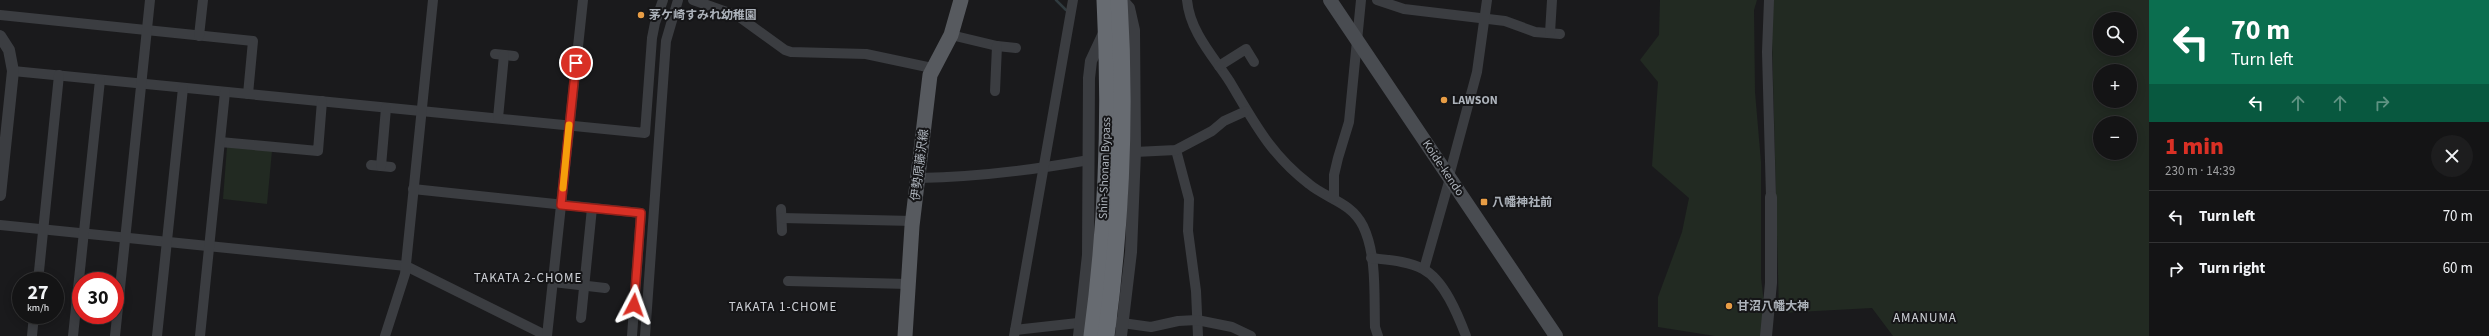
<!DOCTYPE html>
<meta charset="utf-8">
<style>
:root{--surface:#141415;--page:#1d1d1e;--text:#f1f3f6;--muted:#9d9ea0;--line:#333334;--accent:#d93025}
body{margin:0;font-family:"Source Sans 3","Noto Sans JP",sans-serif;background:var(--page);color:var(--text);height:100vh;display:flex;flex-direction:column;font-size:15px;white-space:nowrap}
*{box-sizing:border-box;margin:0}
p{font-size:13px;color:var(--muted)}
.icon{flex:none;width:22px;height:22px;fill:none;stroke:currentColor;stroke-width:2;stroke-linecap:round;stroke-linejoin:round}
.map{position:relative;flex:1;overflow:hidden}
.panel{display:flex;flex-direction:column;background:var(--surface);width:340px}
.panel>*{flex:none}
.hud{background:#0b6e4f;color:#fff;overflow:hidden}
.fabs{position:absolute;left:2093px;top:12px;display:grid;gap:8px}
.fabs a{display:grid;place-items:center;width:44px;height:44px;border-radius:50%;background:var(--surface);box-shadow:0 2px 10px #0003,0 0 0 1px var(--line);font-size:20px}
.speed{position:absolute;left:12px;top:272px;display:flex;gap:8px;font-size:20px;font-weight:700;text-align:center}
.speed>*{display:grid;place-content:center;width:52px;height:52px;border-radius:50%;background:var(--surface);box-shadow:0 2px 10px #0003,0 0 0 1px var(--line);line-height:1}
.speed small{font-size:10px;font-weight:400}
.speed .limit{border:6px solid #d22;background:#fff;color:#111}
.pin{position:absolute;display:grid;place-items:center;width:34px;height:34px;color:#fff;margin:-17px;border:2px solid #fff;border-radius:50%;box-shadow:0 1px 4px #0007}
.me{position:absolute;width:44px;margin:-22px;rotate:4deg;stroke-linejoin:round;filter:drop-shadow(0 0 3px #0008)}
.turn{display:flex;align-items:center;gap:14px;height:84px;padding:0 16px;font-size:18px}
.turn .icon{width:52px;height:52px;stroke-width:2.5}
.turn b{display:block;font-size:28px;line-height:34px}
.lanes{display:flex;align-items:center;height:38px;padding:0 16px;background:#0003;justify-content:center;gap:20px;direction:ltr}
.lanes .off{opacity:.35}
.round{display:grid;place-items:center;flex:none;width:42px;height:42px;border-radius:21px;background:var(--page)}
.summary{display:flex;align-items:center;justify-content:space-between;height:68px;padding:0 16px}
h1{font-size:24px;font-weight:800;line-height:30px;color:var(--accent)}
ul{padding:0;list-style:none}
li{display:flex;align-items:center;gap:12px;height:52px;padding:0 16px;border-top:1px solid var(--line)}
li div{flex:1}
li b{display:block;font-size:15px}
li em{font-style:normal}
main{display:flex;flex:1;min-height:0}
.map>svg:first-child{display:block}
</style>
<main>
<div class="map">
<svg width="2149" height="336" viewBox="0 0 2149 336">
<rect width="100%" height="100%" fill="#1a1a1c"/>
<g fill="#222a22" fill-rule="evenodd">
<polygon points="1660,0 1757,0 1754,10 1755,92 1761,162 1761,278 1768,336 1715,336 1658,327 1658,297 1682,232 1689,198 1652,166 1658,82 1640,60 1659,35"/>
<path d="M1771,0H2149V336H1893L1872,308L1779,313ZM2100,19H2130V49H2100ZM2100,71H2130V101H2100ZM2100,123H2130V153H2100Z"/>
<polygon points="227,147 272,151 267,204 223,199"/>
</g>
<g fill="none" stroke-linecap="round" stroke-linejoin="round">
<polyline stroke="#303b3f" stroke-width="2.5" points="1056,0 1066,10"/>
<g stroke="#3b3d41" stroke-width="10">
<polyline points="693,0 738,16 785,50 791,52 866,54 932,68"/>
<path d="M1187,0C1190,32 1213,56 1230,82C1254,122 1270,154 1309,184C1327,199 1351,202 1363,226C1377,255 1374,295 1375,327L1378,336"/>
<polyline points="1377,0 1404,9 1505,21 1535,32 1560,34"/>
<polyline points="1769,0 1767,52 1771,197"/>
<polyline points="0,15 253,41 248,94"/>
<polyline points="1550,33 1552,0"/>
<polyline points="951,35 997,46 1016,48"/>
<polyline points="199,36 203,0"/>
<polyline points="495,54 514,56"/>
<polyline points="1219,66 1246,49 1254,62"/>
<polyline points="13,71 645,133 652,38 655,23 663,0"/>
<polyline points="995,91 997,46"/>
<polyline points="498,118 504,55"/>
<polyline points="220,142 318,151 322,101"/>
<polyline points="1176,150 1189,199 1188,231 1196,291 1198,336"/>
<polyline points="1135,152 1176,150 1212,131 1224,121 1246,111"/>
<polyline points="371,165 391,167"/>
<polyline points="381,166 386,108"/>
<polyline points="1449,176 1477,72 1487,0"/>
<path d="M919,178C976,177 1033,170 1089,160"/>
<polyline points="413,189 641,213 632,336"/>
<polyline points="1334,198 1334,175 1338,158 1349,122 1361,0"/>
<polyline points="781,209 782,231"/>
<polyline points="782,218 913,221"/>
<polyline points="0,225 406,266 547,336"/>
<path d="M1371,258C1388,260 1408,261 1423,269C1444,280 1458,315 1466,336"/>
<polyline points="1424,269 1450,178"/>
<polyline points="38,281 59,75"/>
<polyline points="788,281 908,284"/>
<polyline points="553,282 605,288"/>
<polyline points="581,318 592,208"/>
<polyline points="1115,322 1151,327 1178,321 1197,320 1232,327 1251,336"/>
<polyline points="1015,330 1087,322"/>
<polyline points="32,336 34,315"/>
<polyline points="73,336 100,80"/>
<polyline points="115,336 150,0"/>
<polyline points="157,336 183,88"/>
<polyline points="200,336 225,92"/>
<polyline points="385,336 405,274 433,0"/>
<polyline points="547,336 583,0"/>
<polyline points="645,336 666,41 678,0"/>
<polyline points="1014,336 1073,0"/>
</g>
<g stroke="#3b3d41" stroke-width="12">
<polyline points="0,36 9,50 13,71 0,195"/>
<polyline points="1079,336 1088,255 1089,78 1091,61 1105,31"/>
<polyline points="1121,336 1131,252 1135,152 1134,30 1129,8 1122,0"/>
<polyline points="1766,336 1771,283 1771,197"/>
</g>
<polyline stroke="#494c51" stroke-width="14" points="1330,0 1556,336"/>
<polyline stroke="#575a5f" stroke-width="15" points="905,336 912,226 930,75 951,35 961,0"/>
<g stroke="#676b71" stroke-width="17">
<path d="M1092,336C1107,225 1111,112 1105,0"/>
<path d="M1106,336C1121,225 1126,112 1119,0"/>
</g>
</g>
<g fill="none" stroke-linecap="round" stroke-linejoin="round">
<defs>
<polyline id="route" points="576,63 561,205 641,213 634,305"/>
</defs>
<use href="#route" stroke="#8d1f18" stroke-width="10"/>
<use href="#route" stroke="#d93025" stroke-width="7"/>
<polyline stroke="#f59e0b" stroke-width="7" points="563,188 569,125"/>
</g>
<g fill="#e89d45" stroke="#151517" stroke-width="1.5">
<circle cx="641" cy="15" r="4"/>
<circle cx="1444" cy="100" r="4"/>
<rect x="1480" y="198" width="8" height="8" rx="2"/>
<circle cx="1729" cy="306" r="4"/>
</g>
<g text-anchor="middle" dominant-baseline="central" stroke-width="4" stroke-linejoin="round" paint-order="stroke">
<g font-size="12" font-weight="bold" fill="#adb3bb" stroke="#151517" text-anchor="start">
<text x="649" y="15">茅ケ崎すみれ幼稚園</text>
<text x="1452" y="100">LAWSON</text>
<text x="1492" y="202">八幡神社前</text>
<text x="1737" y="306">甘沼八幡大神</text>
</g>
<g font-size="12" fill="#adb3bb" stroke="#151517">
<text transform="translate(920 165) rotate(-83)">伊勢原藤沢線</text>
<text transform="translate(1105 168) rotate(-88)">Shin-Shonan Bypass</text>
<text transform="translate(1443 168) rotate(56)">Koide-kendo</text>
</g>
<g font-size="13" letter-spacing="1" fill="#ced1d7" stroke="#151517">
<text x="528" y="278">TAKATA 2-CHOME</text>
<text x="783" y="307">TAKATA 1-CHOME</text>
<text x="1925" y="318">AMANUMA</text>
</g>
</g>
</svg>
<div class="fabs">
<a><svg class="icon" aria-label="search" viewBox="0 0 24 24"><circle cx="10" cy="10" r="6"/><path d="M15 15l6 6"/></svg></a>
<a>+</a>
<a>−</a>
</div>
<div class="speed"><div>27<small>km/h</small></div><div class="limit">30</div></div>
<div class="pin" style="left:576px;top:63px;background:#d93025"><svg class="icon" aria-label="arrive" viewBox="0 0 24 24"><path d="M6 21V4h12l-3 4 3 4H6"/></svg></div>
<svg class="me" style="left:634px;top:305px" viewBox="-20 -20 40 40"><path d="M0-17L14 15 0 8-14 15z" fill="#d93025" stroke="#fff" stroke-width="4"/></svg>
</div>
<section class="panel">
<div class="hud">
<div class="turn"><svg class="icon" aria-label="left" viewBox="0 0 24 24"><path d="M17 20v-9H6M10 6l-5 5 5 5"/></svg><div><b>70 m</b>Turn left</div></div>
<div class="lanes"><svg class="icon" aria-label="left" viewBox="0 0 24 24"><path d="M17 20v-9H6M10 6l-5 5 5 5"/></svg><svg class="icon off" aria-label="ahead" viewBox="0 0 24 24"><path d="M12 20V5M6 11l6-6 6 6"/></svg><svg class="icon off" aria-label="ahead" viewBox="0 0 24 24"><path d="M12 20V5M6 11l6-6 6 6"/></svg><svg class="icon off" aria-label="right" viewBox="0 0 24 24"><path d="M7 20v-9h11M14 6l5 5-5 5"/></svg></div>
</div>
<div class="summary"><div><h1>1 min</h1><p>230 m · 14:39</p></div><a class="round"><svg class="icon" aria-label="close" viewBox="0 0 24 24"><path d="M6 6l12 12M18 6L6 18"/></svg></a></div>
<ul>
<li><svg class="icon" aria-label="left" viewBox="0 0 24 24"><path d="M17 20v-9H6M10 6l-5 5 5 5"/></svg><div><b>Turn left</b></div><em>70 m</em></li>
<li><svg class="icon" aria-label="right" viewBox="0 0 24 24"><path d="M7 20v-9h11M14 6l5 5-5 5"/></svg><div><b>Turn right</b></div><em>60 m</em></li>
</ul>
</section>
</main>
